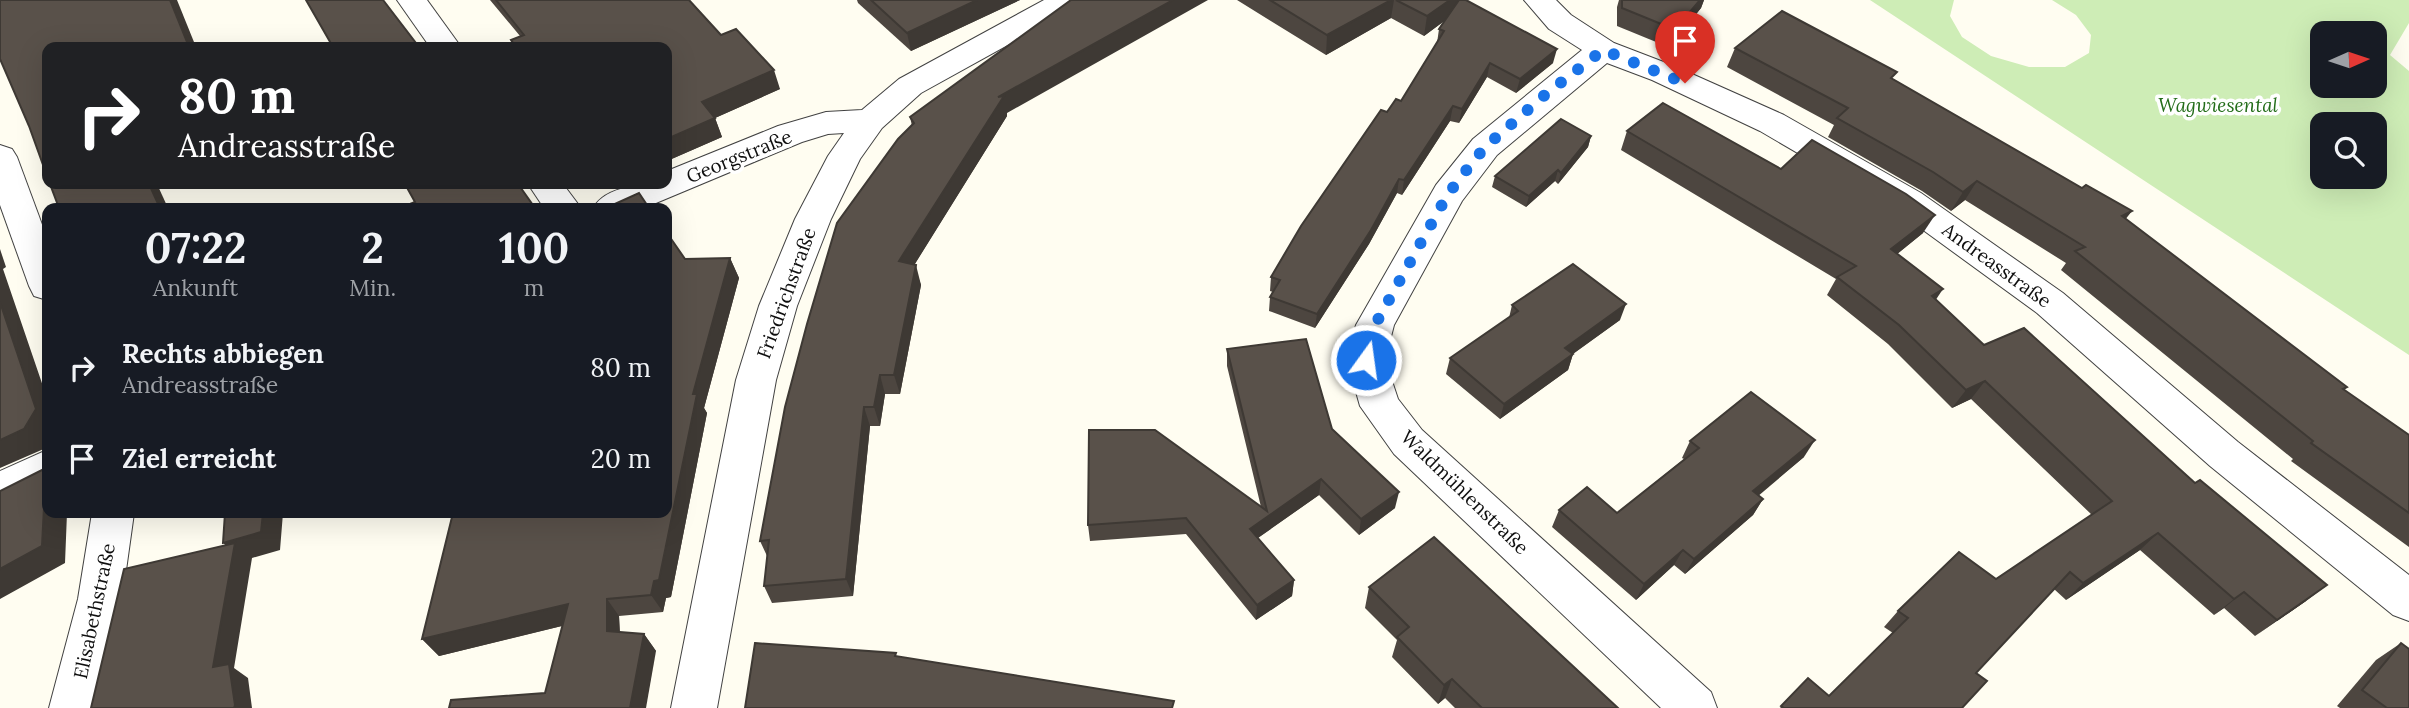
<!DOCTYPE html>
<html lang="de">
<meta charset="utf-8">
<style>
:root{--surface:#171b24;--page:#242831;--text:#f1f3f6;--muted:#9ea1a6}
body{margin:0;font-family:Lora,serif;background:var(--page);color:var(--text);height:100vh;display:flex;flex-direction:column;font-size:26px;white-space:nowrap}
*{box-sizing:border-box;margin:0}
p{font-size:23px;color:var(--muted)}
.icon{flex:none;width:38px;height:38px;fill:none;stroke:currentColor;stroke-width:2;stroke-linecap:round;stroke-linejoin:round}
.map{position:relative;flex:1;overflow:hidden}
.drawer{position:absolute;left:42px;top:203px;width:630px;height:315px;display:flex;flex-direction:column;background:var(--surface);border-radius:14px;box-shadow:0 7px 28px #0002}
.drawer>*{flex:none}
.banner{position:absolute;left:42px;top:42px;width:630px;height:147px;border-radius:14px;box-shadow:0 7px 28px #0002;background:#202124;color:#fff;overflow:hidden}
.needle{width:46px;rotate:87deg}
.controls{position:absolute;left:2310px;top:21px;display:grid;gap:14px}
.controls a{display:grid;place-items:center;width:77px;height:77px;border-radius:14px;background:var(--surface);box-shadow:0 7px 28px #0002;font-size:35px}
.pin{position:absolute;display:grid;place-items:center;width:60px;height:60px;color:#fff;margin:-72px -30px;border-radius:50% 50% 50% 0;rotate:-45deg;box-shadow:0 0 7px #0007}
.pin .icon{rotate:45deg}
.me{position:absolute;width:77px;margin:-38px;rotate:14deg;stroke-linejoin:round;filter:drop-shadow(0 0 5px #0008)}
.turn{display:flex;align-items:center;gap:24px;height:147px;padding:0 21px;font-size:32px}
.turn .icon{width:91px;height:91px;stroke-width:2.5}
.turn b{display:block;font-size:49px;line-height:60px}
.eta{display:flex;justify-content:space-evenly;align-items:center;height:119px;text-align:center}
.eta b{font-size:42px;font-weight:700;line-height:49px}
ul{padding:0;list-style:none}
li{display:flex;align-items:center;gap:21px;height:91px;padding:0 21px}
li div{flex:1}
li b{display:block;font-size:26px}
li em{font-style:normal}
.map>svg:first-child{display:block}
</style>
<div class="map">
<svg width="2409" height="708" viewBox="0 0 2409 708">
<rect width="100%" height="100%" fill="#fffdf1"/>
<path fill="#ceedb6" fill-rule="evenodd" d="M1870,0H1954L1950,16L1962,37L1991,56L2029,67H2065L2089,53L2091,35L2076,15L2052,0H2409V23L2390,55L2409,71V355ZM2322,33H2375V86H2322ZM2322,124H2375V177H2322Z"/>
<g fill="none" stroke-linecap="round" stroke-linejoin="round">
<defs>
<g id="minor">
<polygon points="397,0 427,0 461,47 430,47"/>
<path d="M1044,0H1082L1078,6L921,93L882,128L860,159L831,219L797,306L776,380L717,708H671L736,380L759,306L795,219L828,156L844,133L828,134L802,142L644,208H593C607,185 643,184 667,184V171L778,126L826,112L862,110L899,79Z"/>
<polygon points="1524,0 1556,0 1571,15 1614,43 1674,66 1784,115 1921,193 2063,293 2238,442 2409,575 2409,621 2393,615 2210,466 2037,313 1897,211 1760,131 1652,80 1607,63 1497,155 1462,201 1394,325 1385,360 1398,399 1422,430 1711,692 1717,708 1661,708 1394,454 1360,406 1347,360 1356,325 1436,185 1473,139 1582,50 1549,29"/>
<polygon points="0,145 12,149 17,157 47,238 47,300 34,296 29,286 0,205"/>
<polygon points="528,184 563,184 581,208 544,208"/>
<polygon points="47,450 47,487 0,509 0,471"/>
<polygon points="92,513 134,513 122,599 95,708 49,708 78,599"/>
</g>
</defs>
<use href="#minor" stroke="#424242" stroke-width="2"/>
<use href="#minor" fill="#fff" fill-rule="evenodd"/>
</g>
<g fill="#4d4640">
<polygon points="490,0 689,0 721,35 780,89 715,118 722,137 667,161 667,47 514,47 511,40 520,36"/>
<polygon points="857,0 1020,0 911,51 858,3"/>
<polygon points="1237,0 1466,0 1553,63 1516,93 1487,77 1459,123 1450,121 1402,195 1397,193 1369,244 1315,328 1269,311 1270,297 1273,292 1270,291 1271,277 1387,112 1401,101 1437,43 1439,29 1444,21 1424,36 1391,18 1326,55"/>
<polygon points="1619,0 1704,0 1701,8 1672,44 1661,44 1617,26 1617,7"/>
<polygon points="1735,48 1893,79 2126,219 2347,387 2344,390 2409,435 2409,547 2291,461 2293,459 2061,270 2066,263 1965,200 1951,211 1922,191 1828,137 1834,125 1727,67"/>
<polygon points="1007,113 1007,116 914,265 921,285 900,394 885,394 880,426 870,426 853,596 772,603 764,586 767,556 760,541 912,126 910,117"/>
<polygon points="1627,131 1781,169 1923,233 1897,254 1936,300 1984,345 2306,601 2255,636 2224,608 2214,615 2140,550 2066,600 2054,589 1976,673 1962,708 1780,708 1808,678 1829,696 1893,633 1884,627 1898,611 1996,579 2092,515 1971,399 1952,408 1888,344 1827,295 1836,279 1621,150"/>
<polygon points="1591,136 1588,147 1558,184 1555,181 1526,207 1492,187 1495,176"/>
<polygon points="730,258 739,278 704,408 707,413 671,597 666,598 663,612 619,616 620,632 644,634 656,651 545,693 562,626 439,656 422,639 667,513 685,259"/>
<polygon points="1512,305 1620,320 1573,354 1568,370 1500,419 1446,374 1450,358 1509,318"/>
<polygon points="1227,349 1332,429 1395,508 1359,535 1319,495 1258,538 1294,580 1292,596 1256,620 1186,534 1090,541 1088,525 1261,507 1227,366"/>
<polygon points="1690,441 1804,457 1758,495 1763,499 1753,515 1685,574 1674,565 1636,600 1552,527 1559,510 1617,513 1684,459 1682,458"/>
<polygon points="1369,587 1618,708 1455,708 1445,698 1438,704 1392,657 1397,640 1365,608"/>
<polygon points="2401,643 2409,708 2340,708 2337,706 2376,660"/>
</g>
<g fill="#3e3934">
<polygon points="170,0 177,0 196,47 189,47"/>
<polygon points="977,0 1020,0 911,51 907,33"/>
<polygon points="1173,0 1208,0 1007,113 1007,116 905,280 899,261 998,97"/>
<polygon points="1391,0 1394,0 1391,18 1326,55 1327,35"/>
<polygon points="1450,0 1460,0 1458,11 1424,36 1427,16"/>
<polygon points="1700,0 1704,0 1701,8 1672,44 1678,26"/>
<polygon points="1557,49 1553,63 1516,93 1520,79"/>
<polygon points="1490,63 1487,77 1459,123 1462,109"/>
<polygon points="774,70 780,89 715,118 722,137 667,161 667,139 702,102"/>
<polygon points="1453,106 1450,121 1402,195 1404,180"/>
<polygon points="1591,136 1588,147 1558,184 1561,173"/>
<polygon points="1558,170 1555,181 1526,207 1529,196"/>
<polygon points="1399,179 1397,193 1369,244 1315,328 1317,314"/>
<polygon points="1977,181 1965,200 1951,211 1963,192"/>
<polygon points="149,184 157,184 168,208 160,208"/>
<polygon points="2132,211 2117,230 2122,216"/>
<polygon points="1935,215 1923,233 1880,268 1891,249"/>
<polygon points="0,249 6,267 3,269 47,398 47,446 46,448 0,468"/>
<polygon points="730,258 739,278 704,408 707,413 671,597 666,598 663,612 651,595 654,581 693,394"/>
<polygon points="916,265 921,285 900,394 894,375"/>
<polygon points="1943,289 1931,307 1932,296"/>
<polygon points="1626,304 1620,320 1560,363 1565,348"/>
<polygon points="1573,354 1568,370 1500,419 1504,404"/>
<polygon points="880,375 885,394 880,426 874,407"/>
<polygon points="1985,381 1971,399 1952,408 1966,390"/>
<polygon points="864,407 870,426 853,596 846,579"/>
<polygon points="1815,440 1804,457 1744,508 1753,491"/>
<polygon points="46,468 47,469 47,513 67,513 65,563 0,599 0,569"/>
<polygon points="1321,479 1319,495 1249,544 1250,529"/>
<polygon points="1399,492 1395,508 1359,535 1361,519"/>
<polygon points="1763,499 1753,515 1685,574 1694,559"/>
<polygon points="263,513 283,513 280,550 252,558 234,668 248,678 252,708 234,708 213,667 233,552 223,543"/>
<polygon points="2158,533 2140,550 2066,600 2083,583"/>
<polygon points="1683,550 1674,565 1636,600 1644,584"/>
<polygon points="1294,580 1292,596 1256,620 1257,605"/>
<polygon points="2327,585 2306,601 2255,636 2277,620"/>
<polygon points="2244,592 2224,608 2214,615 2234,599"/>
<polygon points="607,599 619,616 620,648 607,631"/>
<polygon points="568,604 582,621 439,656 422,639"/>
<polygon points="644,634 656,651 646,708 630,708"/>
<polygon points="1452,679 1445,698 1438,704 1444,685"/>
</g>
<g fill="#59514a" stroke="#3e3934" stroke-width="2">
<polygon points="0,0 170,0 189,47 47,47 47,176 29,126 0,59"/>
<polygon points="306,0 383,0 419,47 333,47"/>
<polygon points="496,0 689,0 721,35 736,29 774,70 702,102 715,118 667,139 667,47 516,47 511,40 524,35"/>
<polygon points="871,0 977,0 907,33"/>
<polygon points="1071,0 1173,0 998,97 1004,96 899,261 916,265 894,375 880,375 874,407 864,407 846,579 764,586 769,540 760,541 785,407 807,324 837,223 898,139 914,123 910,117"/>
<polygon points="1270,0 1391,0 1327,35"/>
<polygon points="1396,0 1450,0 1427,16"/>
<polygon points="1459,0 1466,0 1557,49 1520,79 1490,63 1462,109 1453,106 1404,180 1399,179 1371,230 1317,314 1270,297 1280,280 1271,277 1301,226 1381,110 1387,112 1396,99 1401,101 1444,31 1439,29"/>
<polygon points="1622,0 1700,0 1678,26 1666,26 1622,8"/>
<polygon points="1782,11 1897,72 1891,78 2082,188 2086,185 2132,211 2122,216 2347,387 2343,389 2409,435 2409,513 2311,443 2313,441 2075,251 2085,247 1977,181 1963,192 1933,172 1837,118 1848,108 1735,48"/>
<polygon points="1663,103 1781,169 1812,140 1906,194 1935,215 1891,249 1943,289 1932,296 1984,345 2024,328 2195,483 2200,480 2327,585 2277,620 2244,592 2234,599 2158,533 2083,583 2070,572 1976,673 1987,681 1962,708 1784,708 1781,706 1808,678 1829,696 1908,618 1898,611 1959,552 1996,579 2112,501 1985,381 1966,390 1899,325 1837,277 1856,266 1627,131"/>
<polygon points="1561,119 1591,136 1561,173 1558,170 1529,196 1495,176"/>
<polygon points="50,184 149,184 160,208 59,208"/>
<polygon points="405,184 518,184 535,208 400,208 415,202"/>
<polygon points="639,193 649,208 606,208"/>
<polygon points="667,233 685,259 730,258 693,394 697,394 659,580 654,581 651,595 607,599 607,631 644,634 630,708 449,708 451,700 545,693 568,604 422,639 453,513 667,513"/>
<polygon points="1573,264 1626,304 1565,348 1573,354 1504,404 1450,358 1518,311 1512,305"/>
<polygon points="0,302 36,409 24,429 0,440"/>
<polygon points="1306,339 1332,429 1399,492 1361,519 1321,479 1250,529 1294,580 1257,605 1186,518 1088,525 1089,430 1155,430 1267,511 1227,349"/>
<polygon points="1751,392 1815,440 1753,491 1763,499 1694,559 1683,550 1644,584 1559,510 1587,487 1617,513 1699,448 1690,441"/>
<polygon points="46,468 42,546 0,569 0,491"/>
<polygon points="225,513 263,513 261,532 223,543"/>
<polygon points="1434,537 1618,708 1482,708 1452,679 1444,685 1397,637 1409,627 1369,587"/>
<polygon points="235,543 213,667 229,664 235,705 234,708 91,708 124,569"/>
<polygon points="755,643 896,653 895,656 1174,701 1172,708 745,708"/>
<polygon points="2401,643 2409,649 2409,708 2387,708 2362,690"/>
</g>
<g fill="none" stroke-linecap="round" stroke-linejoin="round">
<polyline stroke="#1a73e8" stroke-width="12" stroke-dasharray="0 21.6" points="1366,360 1375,325 1448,194 1472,163 1485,147 1546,94 1603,50 1685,83"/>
</g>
<g text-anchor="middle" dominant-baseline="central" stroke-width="7" stroke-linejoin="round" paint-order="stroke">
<g font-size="19" font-style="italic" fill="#236d19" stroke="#fff">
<text x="2218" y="105">Wagwiesental</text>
</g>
<g font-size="19" fill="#0f0f0f" stroke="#fff">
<text transform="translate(739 156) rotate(-22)">Georgstraße</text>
<text transform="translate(1997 265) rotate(36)">Andreasstraße</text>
<text transform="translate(786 293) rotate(-70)">Friedrichstraße</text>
<text transform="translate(1465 492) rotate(44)">Waldmühlenstraße</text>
<text transform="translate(94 611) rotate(-78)">Elisabethstraße</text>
</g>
</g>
</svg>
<div class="controls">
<a><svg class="needle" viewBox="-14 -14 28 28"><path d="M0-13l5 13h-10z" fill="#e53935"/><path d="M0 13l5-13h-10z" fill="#9ea1a6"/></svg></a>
<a><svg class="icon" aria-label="search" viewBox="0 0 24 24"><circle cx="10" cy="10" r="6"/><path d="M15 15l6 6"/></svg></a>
</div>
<div class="pin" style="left:1685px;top:83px;background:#d93025"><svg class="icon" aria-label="arrive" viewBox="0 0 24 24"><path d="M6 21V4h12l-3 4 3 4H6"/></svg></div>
<svg class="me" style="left:1366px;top:360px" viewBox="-20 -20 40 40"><circle r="17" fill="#1a73e8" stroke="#fff" stroke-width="3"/><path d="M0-11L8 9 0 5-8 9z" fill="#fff"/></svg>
<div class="banner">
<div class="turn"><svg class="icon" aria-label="right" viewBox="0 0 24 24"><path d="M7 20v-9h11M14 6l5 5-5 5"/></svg><div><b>80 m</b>Andreasstraße</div></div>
</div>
<section class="drawer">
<div class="eta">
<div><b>07:22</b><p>Ankunft</p></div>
<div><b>2</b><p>Min.</p></div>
<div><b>100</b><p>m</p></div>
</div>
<ul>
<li><svg class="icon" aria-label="right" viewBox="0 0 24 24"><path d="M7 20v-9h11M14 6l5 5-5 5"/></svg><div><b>Rechts abbiegen</b><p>Andreasstraße</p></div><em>80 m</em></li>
<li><svg class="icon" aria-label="arrive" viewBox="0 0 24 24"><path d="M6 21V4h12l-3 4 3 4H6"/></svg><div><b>Ziel erreicht</b></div><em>20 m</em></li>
</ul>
</section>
</div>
